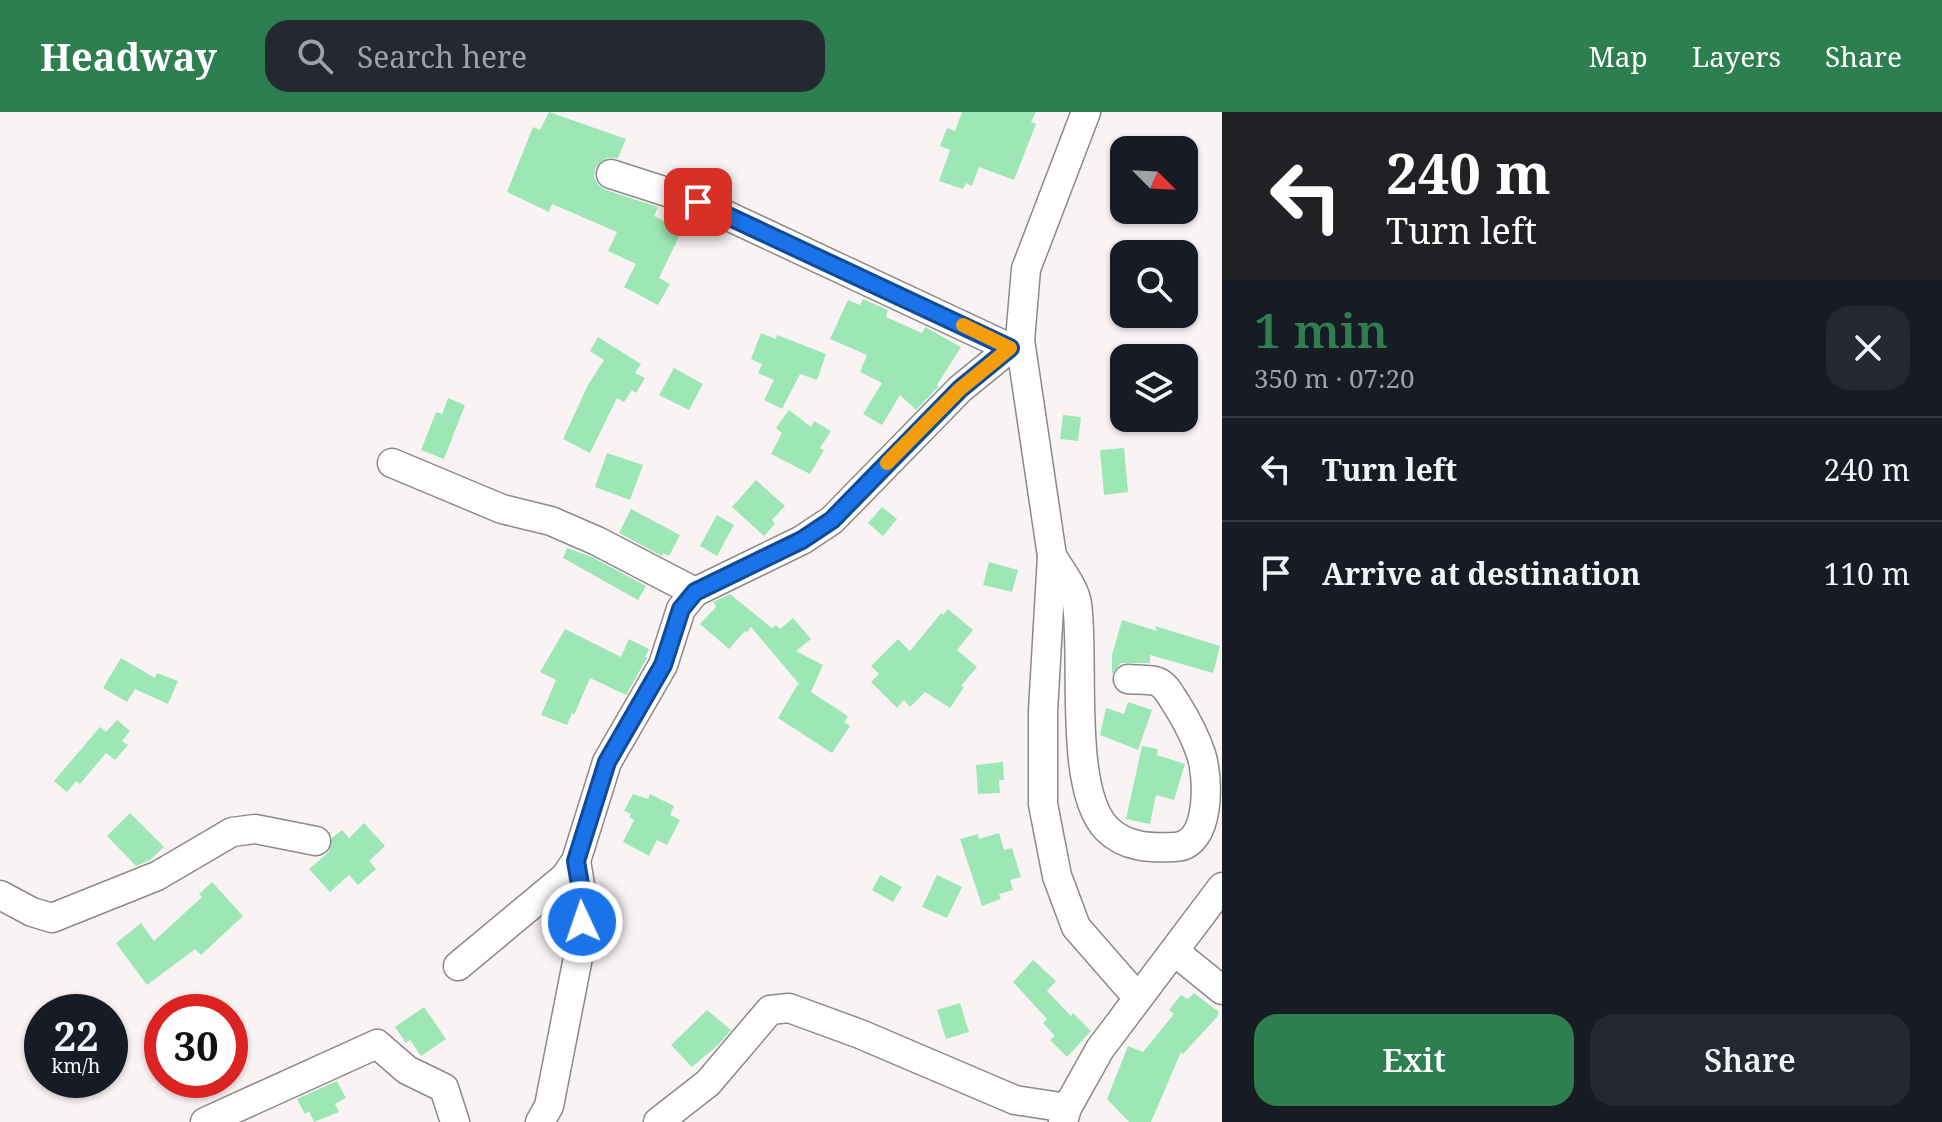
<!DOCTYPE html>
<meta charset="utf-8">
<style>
:root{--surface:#171b24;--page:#242831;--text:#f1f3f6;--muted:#9ea1a6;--line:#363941;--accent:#2e7f50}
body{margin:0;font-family:"Noto Serif",serif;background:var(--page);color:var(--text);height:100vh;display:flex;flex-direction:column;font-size:30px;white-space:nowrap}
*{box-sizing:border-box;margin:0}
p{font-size:26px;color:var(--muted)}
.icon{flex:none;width:44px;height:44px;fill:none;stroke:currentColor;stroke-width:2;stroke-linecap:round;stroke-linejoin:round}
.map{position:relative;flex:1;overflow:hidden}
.panel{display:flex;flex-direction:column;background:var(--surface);width:720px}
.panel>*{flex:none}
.banner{background:#202124;color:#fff;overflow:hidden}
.needle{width:52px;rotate:114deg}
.buttons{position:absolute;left:1110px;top:24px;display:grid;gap:16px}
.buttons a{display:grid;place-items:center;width:88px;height:88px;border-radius:16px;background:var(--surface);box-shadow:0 2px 6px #0004;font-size:40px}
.speed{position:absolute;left:24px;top:882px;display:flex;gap:16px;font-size:40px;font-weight:700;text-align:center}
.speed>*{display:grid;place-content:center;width:104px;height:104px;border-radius:50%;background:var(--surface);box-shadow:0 2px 6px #0004;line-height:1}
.speed small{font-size:20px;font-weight:400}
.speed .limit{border:12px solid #d22;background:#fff;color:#111}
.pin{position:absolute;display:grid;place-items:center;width:68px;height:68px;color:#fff;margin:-34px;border-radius:16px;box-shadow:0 4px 12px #0006}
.me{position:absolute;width:88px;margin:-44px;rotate:357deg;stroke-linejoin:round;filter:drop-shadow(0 0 6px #0008)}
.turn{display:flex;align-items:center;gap:28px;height:168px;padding:0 32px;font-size:36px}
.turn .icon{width:104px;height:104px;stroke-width:2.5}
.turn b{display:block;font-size:56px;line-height:68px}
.round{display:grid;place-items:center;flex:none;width:84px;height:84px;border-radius:24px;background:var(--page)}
.overview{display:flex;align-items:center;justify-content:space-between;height:136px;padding:0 32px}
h1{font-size:48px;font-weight:600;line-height:60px;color:var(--accent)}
.cta{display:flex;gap:16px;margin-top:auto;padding:16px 32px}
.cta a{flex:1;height:92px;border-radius:24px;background:var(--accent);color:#fff;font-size:32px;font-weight:600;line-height:92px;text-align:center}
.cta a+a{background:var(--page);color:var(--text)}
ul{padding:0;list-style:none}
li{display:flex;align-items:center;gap:24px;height:104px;padding:0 32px;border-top:2px solid var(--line)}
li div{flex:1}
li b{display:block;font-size:30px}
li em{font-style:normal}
header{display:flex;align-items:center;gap:48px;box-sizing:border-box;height:112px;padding:0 40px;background:var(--accent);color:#fff}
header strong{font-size:38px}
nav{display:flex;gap:44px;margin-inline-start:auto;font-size:28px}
.search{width:560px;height:72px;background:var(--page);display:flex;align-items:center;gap:20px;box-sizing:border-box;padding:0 28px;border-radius:24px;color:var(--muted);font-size:30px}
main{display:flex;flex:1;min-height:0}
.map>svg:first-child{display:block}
</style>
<header>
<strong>Headway</strong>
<div class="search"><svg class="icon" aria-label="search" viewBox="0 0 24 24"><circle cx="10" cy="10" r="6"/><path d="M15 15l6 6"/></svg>Search here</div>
<nav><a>Map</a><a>Layers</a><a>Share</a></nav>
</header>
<main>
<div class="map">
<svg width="1222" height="1010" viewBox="0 0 1222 1010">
<rect width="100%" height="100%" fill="#f9f4f3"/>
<g fill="#9de7b6">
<polygon points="549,0 626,27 618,46 607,46 595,56 594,65 598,73 606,78 658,95 654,104 682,118 659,166 670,172 658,193 624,175 636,152 608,139 617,120 552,92 549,100 507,80 533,15 540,18"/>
<polygon points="962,0 1036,0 1031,10 1036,12 1014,68 979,55 972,74 966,71 963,77 939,69 950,38 940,34 947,16 955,19"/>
<polygon points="863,187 888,198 886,205 922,221 925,215 961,235 937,273 938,275 916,298 900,283 882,313 863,302 882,271 860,260 867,243 830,227 848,188 860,193"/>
<polygon points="761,221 776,227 777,223 826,242 817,268 800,262 782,297 764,288 774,268 758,261 762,252 751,247"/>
<polygon points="598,225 641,252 635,261 645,266 636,281 632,278 624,290 617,286 590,341 563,327 588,273 604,248 590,239"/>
<polygon points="674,256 703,272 689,298 659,283"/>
<polygon points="448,286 465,293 444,347 421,338 436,300 442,302"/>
<polygon points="789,298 811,315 814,309 831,319 820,336 824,338 810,362 771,342 782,321 776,316"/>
<polygon points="1063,303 1081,305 1078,329 1060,327"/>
<polygon points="1124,336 1128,380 1104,383 1100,338"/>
<polygon points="607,341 643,353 630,388 595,375"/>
<polygon points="756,368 785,394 772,408 775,412 764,424 732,395"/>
<polygon points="882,395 897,407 883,424 868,411"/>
<polygon points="631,397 680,423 669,444 663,441 662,444 619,421"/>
<polygon points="717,403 734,413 717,444 700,434"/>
<polygon points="567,436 592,445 646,474 638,488 563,446"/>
<polygon points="989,450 1018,458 1012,480 983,473"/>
<polygon points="730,482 772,516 776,513 780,517 793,506 811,527 796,539 823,553 811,580 848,604 844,610 850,614 832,641 778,606 798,572 800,573 751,515 747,520 745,519 729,537 700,512 716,495 713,490"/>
<polygon points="948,497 973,518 957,538 977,555 961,574 964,575 950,596 925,580 910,595 904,588 897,596 871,570 879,562 871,554 898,527 910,539 941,501 943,503"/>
<polygon points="1122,508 1157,519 1155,514 1220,534 1213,561 1150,543 1150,551 1121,551 1112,562 1112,543"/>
<polygon points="565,517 621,545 629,527 649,537 645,545 647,546 626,583 590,566 574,603 572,601 567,613 541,603 556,568 540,560"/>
<polygon points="121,546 155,566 157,561 178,569 168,592 135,577 127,590 103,576"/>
<polygon points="1128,590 1152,598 1138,638 1100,623 1106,596 1124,602"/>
<polygon points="117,608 130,619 122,629 128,633 115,648 106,641 80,672 76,669 67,680 54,669 100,615 106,620"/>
<polygon points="1142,634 1158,637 1157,643 1185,652 1174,688 1156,683 1150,712 1126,707"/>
<polygon points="1003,650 1004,668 999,668 1000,681 978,682 976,653"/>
<polygon points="633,682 648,687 650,682 674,694 670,703 680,708 667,733 657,728 649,744 623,730 634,708 629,705 631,702 624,699"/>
<polygon points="130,701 164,735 150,748 136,754 107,724"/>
<polygon points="364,711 385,734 369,749 376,757 358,773 349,763 330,780 309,757 329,740 332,726 342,718 349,726"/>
<polygon points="999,721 1004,738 1012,736 1021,765 1010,768 1013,778 999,782 1001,787 982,794 960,727 978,722 979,727"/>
<polygon points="880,763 902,775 893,790 872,778"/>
<polygon points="937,763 962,775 947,806 922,795"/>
<polygon points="212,770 243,804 201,843 195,837 147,873 116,831 141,811 154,829 202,785 199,782"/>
<polygon points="1033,848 1056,869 1047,879 1071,904 1073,901 1091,919 1067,945 1050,928 1055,924 1043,911 1047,907 1013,870"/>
<polygon points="1194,881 1219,900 1217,905 1183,942 1181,940 1151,1010 1129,1010 1107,987 1128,934 1143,940 1174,902 1169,898 1181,883 1188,887"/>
<polygon points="960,891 969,920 946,927 937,898"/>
<polygon points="424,895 446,927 421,944 410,928 406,931 395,915"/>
<polygon points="707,898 731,918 718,933 692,955 671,933"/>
<polygon points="337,969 346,986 335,992 339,1000 314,1010 309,999 305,1002 297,987"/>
</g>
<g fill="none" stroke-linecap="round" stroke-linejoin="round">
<defs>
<g id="minor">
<polyline points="1086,0 1026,157 1020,228 1052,444 1043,599 1043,692 1057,764 1076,815 1138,886"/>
<polyline points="611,62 698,90 1010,236"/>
<polyline points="392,351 502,397 551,409 597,429 695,480"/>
<path d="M1052,444C1060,458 1075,476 1077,492C1085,547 1068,678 1107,717C1126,736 1151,736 1175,735C1211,734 1209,666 1201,642C1195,624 1187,609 1177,593C1172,586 1167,574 1158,570C1150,567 1137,568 1128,567"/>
<polyline points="0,783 32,800 52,806 157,764 232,720 255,717 316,729"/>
<polyline points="1174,839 1222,878"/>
<polyline points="458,854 565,765 576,749 607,650 663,553 681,497 695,480 802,428 832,408 960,277 1020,228"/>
<polyline points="205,1010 377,932 407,958 444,976 455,1010"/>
<polyline points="540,1010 549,994 581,830 583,790 576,749"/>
<polyline points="658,1010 708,971 770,898 789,896 860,922 1015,988 1067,996"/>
<polyline points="1063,1010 1067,996 1100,937 1222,775"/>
</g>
</defs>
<use href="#minor" stroke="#8e8988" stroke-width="31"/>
<use href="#minor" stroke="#fff" stroke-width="28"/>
</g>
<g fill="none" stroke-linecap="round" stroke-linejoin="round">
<defs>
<polyline id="route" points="582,810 583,790 576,749 607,650 663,553 681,497 695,480 802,428 832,408 960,277 1010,236 698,90"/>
</defs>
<use href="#route" stroke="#114b97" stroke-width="20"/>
<use href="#route" stroke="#1a73e8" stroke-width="14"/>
<polyline stroke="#f59e0b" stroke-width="14" points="887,351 960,277 1010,236 963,213"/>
</g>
</svg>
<div class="buttons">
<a><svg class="needle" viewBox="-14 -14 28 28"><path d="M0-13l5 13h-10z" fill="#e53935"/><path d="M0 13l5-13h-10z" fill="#9ea1a6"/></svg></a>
<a><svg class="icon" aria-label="search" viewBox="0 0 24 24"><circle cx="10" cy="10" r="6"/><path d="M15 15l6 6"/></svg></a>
<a><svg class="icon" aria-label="layers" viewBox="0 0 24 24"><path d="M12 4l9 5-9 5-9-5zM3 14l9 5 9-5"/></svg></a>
</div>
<div class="speed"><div>22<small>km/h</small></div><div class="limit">30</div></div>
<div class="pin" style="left:698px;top:90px;background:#d93025"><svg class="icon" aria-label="arrive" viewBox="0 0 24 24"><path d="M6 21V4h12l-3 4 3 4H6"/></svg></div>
<svg class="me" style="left:582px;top:810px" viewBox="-20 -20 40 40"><circle r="17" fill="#1a73e8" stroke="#fff" stroke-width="3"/><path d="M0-11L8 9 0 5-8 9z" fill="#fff"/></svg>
</div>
<section class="panel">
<div class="banner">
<div class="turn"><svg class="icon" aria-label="left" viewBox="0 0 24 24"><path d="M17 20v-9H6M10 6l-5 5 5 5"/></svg><div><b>240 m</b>Turn left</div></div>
</div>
<div class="overview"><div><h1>1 min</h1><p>350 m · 07:20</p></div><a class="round"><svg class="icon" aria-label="close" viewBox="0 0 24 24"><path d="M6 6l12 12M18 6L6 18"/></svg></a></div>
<ul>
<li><svg class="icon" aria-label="left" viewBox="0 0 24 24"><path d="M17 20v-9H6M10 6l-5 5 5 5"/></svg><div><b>Turn left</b></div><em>240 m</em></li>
<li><svg class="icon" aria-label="arrive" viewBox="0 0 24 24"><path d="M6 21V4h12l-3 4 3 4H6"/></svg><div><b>Arrive at destination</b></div><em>110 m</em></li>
</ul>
<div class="cta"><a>Exit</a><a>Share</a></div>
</section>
</main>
